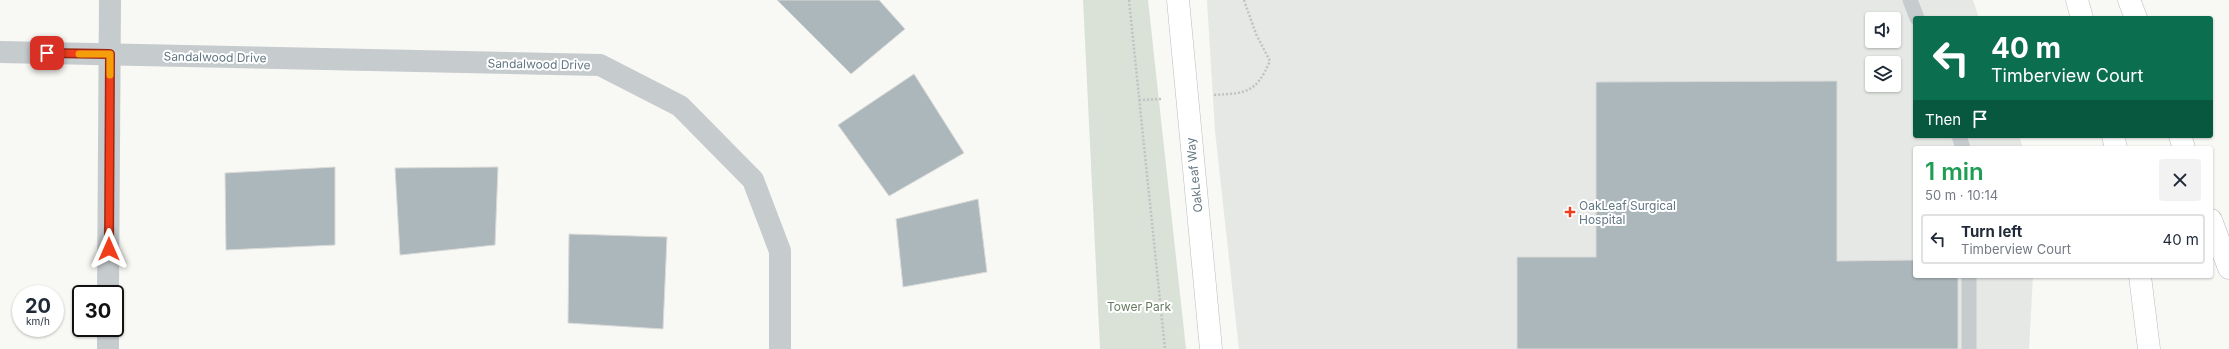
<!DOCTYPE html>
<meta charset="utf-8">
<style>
:root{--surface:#fff;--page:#f2f2f3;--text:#1f2937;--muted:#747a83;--line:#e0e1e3}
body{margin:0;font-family:Inter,sans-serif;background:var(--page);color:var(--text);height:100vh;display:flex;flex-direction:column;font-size:15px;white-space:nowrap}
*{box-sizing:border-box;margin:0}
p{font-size:13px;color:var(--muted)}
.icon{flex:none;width:22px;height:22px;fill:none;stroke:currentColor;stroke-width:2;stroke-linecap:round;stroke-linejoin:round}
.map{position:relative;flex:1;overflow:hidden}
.sheet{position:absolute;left:1913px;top:146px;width:300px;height:132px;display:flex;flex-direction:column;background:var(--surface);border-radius:4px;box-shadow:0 1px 3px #0004}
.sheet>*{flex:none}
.banner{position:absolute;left:1913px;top:16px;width:300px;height:122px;border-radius:4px;box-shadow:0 1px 3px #0004;background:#0b6e4f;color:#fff;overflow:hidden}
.controls{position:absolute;left:1865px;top:12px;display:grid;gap:8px}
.controls a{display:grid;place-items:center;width:36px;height:36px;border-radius:4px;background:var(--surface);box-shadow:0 1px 3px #0004;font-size:20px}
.speed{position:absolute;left:12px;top:285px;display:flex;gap:8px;font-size:20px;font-weight:700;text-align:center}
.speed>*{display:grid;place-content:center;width:52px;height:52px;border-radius:50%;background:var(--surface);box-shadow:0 1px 3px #0004;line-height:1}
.speed small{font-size:10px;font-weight:400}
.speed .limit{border:2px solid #111;border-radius:6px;background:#fff;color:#111}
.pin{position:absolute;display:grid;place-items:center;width:34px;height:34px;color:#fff;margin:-17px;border-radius:8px;box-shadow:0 2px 6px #0006}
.me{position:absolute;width:44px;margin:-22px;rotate:0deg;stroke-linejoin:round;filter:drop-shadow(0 0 3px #0008)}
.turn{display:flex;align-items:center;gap:14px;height:84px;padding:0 12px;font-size:18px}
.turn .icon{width:52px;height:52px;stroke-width:2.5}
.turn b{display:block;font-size:28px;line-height:34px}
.then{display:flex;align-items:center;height:38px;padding:0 12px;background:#0003;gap:8px;font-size:15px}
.round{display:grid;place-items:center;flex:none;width:42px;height:42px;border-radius:4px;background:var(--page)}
.headline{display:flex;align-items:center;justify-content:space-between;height:68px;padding:0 12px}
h1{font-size:24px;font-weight:600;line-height:30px;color:#1e9e55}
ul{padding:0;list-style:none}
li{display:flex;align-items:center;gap:12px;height:50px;margin:0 8px 6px;padding:0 4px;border:2px solid var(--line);border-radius:4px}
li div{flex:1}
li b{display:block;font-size:15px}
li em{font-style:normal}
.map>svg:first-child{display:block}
</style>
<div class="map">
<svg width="2229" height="349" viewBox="0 0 2229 349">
<rect width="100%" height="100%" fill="#f8f8f5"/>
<path fill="#e6e8e6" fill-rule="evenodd" d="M1207,0H1973L1979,18H1915V136H2019L2023,148H1915V276H2033L2029,349H1239L1215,131ZM1872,19H1894V41H1872ZM1872,63H1894V85H1872Z"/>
<polygon fill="#dae1d6" points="1083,0 1148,0 1186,349 1100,349"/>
<g fill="#acb7bb" stroke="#dadad8">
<polygon points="777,0 879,0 905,29 851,74"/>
<polygon points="914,74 964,153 889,196 838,125"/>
<polygon points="1837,81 1837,261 1915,260 1915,276 1958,276 1958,349 1517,349 1517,257 1596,257 1596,82"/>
<polygon points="335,167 335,245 226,250 225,173"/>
<polygon points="498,167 495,245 400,255 395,168"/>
<polygon points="978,199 987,272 903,287 896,219"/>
<polygon points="569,234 667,237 663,329 568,323"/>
</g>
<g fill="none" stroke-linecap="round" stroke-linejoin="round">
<defs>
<polyline id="secondary" points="1178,0 1211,349"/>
<g id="highway">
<polyline points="2077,0 2082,18"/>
<polyline points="2129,0 2136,18"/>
<polyline points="2113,136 2116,148"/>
<polyline points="2180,136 2184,148"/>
<polyline points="2211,220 2229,268"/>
<polyline points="2140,276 2149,349"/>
</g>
</defs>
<use href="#secondary" stroke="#b8bec2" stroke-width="23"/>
<use href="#highway" stroke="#babec1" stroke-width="23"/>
<g stroke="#bfc3c4" stroke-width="2.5" stroke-dasharray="2 2" stroke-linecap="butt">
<polyline points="1129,0 1165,349"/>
<path d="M1214,95C1247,93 1256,93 1270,61L1256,34L1244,0"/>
<polyline points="1139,100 1161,99"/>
</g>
<g stroke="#c6cbce" stroke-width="15">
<polyline points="1910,0 1917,18"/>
<polyline points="1959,136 1963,148"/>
<polyline points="1969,349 1969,276"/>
</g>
<g stroke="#c6cbce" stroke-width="22">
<polyline points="0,52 600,65 680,106 753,180 780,251 780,349"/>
<polyline points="108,294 110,0"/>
<polyline points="108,349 108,328"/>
</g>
<use href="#secondary" stroke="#fff" stroke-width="22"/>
<use href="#highway" stroke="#fff" stroke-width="22"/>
</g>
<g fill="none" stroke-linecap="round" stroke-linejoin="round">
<defs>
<polyline id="route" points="47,53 110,54 109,249"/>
</defs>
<use href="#route" stroke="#9c2813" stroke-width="10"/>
<use href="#route" stroke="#f03e1d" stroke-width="7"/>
<polyline stroke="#f59e0b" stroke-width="7" points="79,54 110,54 110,75"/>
</g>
<path fill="#f03e1d" stroke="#fff" stroke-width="1.5" d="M1568 206h4v4h4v4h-4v4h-4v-4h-4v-4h4z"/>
<g text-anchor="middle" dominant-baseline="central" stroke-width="4" stroke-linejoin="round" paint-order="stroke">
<g font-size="12" fill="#617783" stroke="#fff">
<text transform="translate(215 57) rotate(1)">Sandalwood Drive</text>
<text transform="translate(539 64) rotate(1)">Sandalwood Drive</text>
<text transform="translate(1194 175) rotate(-96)">OakLeaf Way</text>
</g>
<g font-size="12" fill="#617783" stroke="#fff" text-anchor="start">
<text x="1579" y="205">OakLeaf Surgical<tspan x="1579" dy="14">Hospital</tspan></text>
</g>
<g font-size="12" fill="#677a60" stroke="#fff">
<text x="1139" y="306">Tower Park</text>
</g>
</g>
</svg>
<div class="controls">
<a><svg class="icon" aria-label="sound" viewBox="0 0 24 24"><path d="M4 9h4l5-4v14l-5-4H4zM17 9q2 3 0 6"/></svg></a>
<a><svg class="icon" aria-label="layers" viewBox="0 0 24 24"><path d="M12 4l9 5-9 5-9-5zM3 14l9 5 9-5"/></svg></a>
</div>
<div class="speed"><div>20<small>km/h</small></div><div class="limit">30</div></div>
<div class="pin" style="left:47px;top:53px;background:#d93025"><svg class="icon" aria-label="arrive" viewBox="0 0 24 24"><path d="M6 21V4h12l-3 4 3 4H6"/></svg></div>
<svg class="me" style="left:109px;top:249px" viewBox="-20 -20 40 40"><path d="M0-17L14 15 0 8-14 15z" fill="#f03e1d" stroke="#fff" stroke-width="4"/></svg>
<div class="banner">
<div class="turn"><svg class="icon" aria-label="left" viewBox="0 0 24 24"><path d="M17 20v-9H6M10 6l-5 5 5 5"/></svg><div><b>40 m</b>Timberview Court</div></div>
<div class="then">Then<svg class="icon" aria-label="arrive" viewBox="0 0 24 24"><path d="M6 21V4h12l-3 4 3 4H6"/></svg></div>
</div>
<section class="sheet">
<div class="headline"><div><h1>1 min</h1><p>50 m · 10:14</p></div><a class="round"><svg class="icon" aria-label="close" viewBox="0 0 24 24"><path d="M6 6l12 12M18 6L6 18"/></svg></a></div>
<ul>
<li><svg class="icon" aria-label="left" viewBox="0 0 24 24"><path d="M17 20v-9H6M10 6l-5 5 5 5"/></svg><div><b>Turn left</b><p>Timberview Court</p></div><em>40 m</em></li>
</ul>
</section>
</div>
